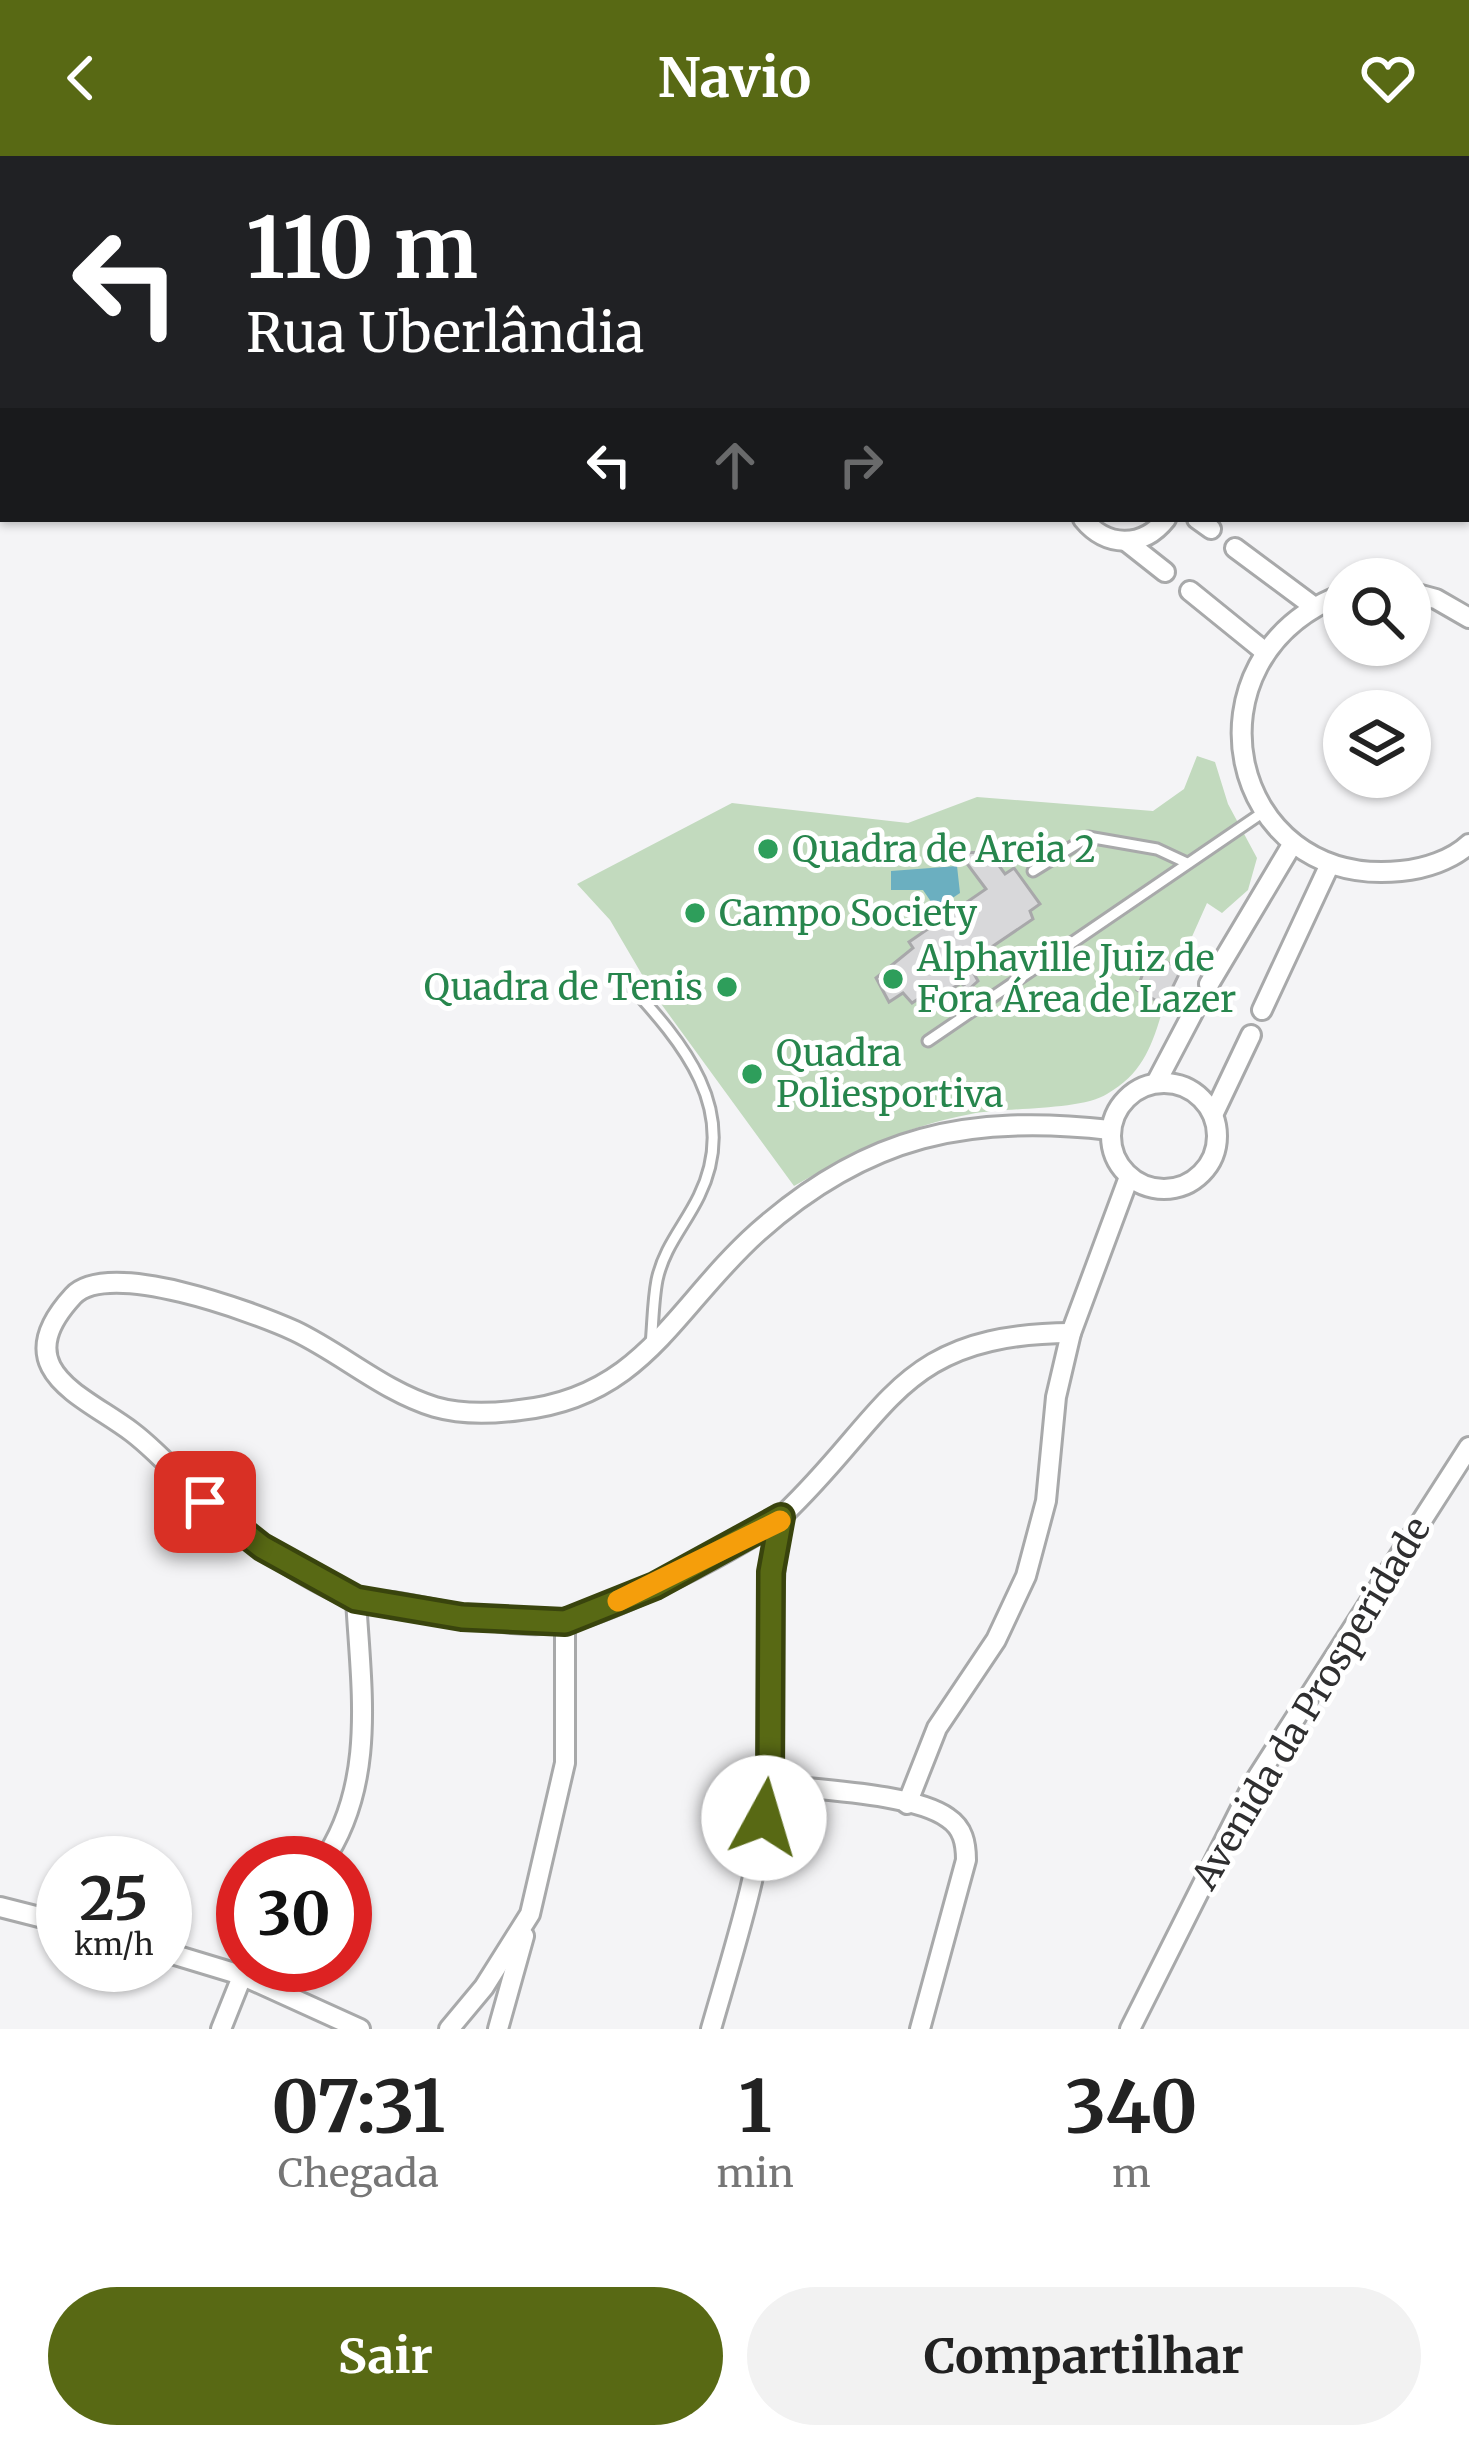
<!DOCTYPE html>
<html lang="pt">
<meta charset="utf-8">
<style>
:root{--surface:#fff;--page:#f2f2f2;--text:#222;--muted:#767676;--accent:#586914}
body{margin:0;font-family:Merriweather,serif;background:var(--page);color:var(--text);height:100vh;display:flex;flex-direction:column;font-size:45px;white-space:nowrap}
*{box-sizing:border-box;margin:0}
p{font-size:39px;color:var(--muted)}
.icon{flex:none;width:66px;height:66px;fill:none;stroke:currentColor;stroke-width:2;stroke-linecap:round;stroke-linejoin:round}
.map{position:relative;height:1873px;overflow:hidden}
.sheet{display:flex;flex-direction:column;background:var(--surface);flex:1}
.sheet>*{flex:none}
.hud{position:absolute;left:0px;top:0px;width:1470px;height:366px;box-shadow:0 3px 9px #0004;background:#202124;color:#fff;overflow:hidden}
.buttons{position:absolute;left:1323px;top:402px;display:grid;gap:24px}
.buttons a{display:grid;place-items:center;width:108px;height:108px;border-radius:50%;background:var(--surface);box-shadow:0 3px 9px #0004;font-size:60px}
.speed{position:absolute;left:36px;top:1680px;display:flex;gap:24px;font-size:60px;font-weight:700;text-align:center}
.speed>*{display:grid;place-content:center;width:156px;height:156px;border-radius:50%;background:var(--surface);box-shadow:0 3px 9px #0004;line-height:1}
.speed small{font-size:30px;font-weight:400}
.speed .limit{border:18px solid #d22;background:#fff;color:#111}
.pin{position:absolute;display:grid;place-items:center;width:102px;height:102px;color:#fff;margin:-51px;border-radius:24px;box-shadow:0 6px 18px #0006}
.me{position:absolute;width:132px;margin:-66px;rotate:6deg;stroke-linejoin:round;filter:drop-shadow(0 0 9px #0008)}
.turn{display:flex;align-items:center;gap:42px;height:252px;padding:0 48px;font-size:54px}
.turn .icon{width:156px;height:156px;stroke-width:2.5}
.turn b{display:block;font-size:84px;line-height:102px}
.lanes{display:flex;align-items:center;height:114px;padding:0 48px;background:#0003;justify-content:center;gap:60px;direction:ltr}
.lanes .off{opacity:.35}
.eta{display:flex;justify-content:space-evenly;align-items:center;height:204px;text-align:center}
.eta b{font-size:72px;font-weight:700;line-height:84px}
.button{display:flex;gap:24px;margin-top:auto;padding:24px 48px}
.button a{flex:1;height:138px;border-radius:72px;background:var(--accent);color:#fff;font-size:48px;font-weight:700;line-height:138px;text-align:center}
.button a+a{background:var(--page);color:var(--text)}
header{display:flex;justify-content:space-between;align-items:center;height:156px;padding:0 48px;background:var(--accent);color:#fff;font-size:54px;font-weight:700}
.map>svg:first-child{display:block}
</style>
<header><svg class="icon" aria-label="back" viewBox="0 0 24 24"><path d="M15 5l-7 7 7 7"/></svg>Navio<svg class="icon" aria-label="heart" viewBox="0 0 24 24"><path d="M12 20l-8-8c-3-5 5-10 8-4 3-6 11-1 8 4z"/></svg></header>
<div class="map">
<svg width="1469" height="1873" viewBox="0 0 1469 1873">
<rect width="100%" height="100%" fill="#f4f4f6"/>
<path fill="#c2dabe" d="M1197,600L1215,606L1228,648L1257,702L1248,734L1222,757L1207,747L1178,812L1151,798L1138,833L1164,849C1153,887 1144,917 1107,938C1080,955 1006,951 971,958C905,970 852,997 794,1030L651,834L610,764L577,728L732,647L908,667L977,641L1153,655L1184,633Z"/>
<polygon fill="#6bafc0" points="957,710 960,737 936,753 923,734 891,734 891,715"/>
<g fill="#d8d8da" stroke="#a8a8aa" stroke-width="3">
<polygon points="989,696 1005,718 1014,712 1040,748 1030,755 1033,763 968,807 978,825 968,834 961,827 939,841 932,834 912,847 903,837 889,846 876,822 913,792 909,786 986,733 959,697"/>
<polygon points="1150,797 1181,814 1164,849 1137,834"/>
</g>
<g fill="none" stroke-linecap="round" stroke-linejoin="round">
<defs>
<g id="lane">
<polyline points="1033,715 1088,681 1157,693 1187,707"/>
<path d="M627,826C683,887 741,954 699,1040C685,1069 664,1091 657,1124C653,1145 653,1168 651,1189"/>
<polyline points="928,885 1265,655"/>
</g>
<g id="street">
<polyline points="550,0 561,3"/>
<polyline points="690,0 691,3"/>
<polyline points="1013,0 1014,3"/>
<polyline points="1246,0 1246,3"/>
<polyline points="187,3 187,0"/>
<polyline points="418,3 423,0"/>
<polyline points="1266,3 1278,0"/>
<polyline points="0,154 3,169"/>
<polyline points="0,339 3,338"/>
<path d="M1083,363C1106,391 1142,393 1166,363"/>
<polyline points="1197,363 1211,373"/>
<polyline points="1127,386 1165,416"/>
<polyline points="1235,392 1313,450"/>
<polyline points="1190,435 1264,495"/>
<polyline points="1410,436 1436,443 1469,462"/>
<path d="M1344,438C1178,500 1226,733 1401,715C1424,713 1452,704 1469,688"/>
<polyline points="1209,828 1293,687"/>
<polyline points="1262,854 1330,708"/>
<circle cx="1164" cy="980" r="53"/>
<polyline points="1156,927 1196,851"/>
<polyline points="1213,959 1251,879"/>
<path d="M1071,1177C898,1178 891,1256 784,1358C752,1388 607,1460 564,1466C509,1475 448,1454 394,1446C382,1445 368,1446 357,1443C318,1432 241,1380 211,1352C185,1327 161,1298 132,1276C83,1239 5,1214 73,1140C108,1102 253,1156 295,1175C343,1198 383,1235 435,1251C463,1259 491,1258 520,1254C644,1241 675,1150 758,1076C867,979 969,958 1110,974"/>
<path d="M770,1628C814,1634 914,1637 948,1662C963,1672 966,1687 966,1704L920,1873"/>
<polyline points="907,1648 937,1572 996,1484 1026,1420 1046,1345 1056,1241 1071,1177 1129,1021"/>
<path d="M322,1707C377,1628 361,1533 356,1443"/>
<polyline points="0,1751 63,1767"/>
<polyline points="165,1796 241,1819 360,1873"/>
<polyline points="221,1873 245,1813"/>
<polyline points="449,1873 484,1831 530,1758 565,1607 565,1466"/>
<polyline points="498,1873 524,1780"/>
<path d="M711,1873C734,1793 760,1713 769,1630C779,1540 765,1451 781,1361"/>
<polyline points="1130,1873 1253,1628 1469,1291"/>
</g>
</defs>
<use href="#lane" stroke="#a8a9aa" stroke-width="15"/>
<use href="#street" stroke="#a8a9aa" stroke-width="24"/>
<use href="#lane" stroke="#fff" stroke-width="9"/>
<use href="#street" stroke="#fff" stroke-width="18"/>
</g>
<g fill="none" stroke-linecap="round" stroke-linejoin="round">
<defs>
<polyline id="route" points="205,1346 262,1391 356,1443 462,1461 565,1466 655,1430 781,1361 771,1416 770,1628 764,1662"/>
</defs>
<use href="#route" stroke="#39440d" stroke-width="30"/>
<use href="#route" stroke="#586914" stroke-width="21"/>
<polyline stroke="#f59e0b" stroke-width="21" points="618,1445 780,1365"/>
</g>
<g fill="#2e9e5b" stroke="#fff" stroke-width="4.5">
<circle cx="768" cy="693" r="12"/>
<circle cx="695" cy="757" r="12"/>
<circle cx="893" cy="823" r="12"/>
<circle cx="727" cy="831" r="12"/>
<circle cx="752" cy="918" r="12"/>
</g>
<g text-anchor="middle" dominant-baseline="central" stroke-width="10" stroke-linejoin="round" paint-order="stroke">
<g font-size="36" fill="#27864d" stroke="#fff" text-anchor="start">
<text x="792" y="693">Quadra de Areia 2</text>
<text x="719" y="757">Campo Society</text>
<text x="917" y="802">Alphaville Juiz de<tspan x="917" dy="41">Fora Área de Lazer</tspan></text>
<text x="703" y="831" text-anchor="end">Quadra de Tenis</text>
<text x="776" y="897">Quadra<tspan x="776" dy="41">Poliesportiva</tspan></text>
</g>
<g font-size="36" fill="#2f2f30" stroke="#fff">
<text transform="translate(1311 1547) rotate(-59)">Avenida da Prosperidade</text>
</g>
</g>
</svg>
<div class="buttons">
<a><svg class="icon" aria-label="search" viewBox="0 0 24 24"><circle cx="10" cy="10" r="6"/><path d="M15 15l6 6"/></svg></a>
<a><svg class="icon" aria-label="layers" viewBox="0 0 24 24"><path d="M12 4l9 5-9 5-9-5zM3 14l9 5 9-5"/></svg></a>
</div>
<div class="speed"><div>25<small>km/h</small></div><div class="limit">30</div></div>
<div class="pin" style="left:205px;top:1346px;background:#d93025"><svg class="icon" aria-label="arrive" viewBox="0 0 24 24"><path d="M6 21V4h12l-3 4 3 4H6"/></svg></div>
<svg class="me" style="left:764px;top:1662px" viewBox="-20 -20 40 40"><circle r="19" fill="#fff"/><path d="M0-13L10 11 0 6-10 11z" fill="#586914"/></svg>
<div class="hud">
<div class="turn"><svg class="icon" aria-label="left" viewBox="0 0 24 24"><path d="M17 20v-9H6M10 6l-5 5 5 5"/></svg><div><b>110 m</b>Rua Uberlândia</div></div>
<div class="lanes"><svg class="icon" aria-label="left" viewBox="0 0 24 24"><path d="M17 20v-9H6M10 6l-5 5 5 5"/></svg><svg class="icon off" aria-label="ahead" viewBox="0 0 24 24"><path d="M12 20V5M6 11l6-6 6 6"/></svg><svg class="icon off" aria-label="right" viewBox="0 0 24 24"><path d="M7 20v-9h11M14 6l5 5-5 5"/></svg></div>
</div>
</div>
<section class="sheet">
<div class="eta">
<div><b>07:31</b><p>Chegada</p></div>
<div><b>1</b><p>min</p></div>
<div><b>340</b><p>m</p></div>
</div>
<div class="button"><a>Sair</a><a>Compartilhar</a></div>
</section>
